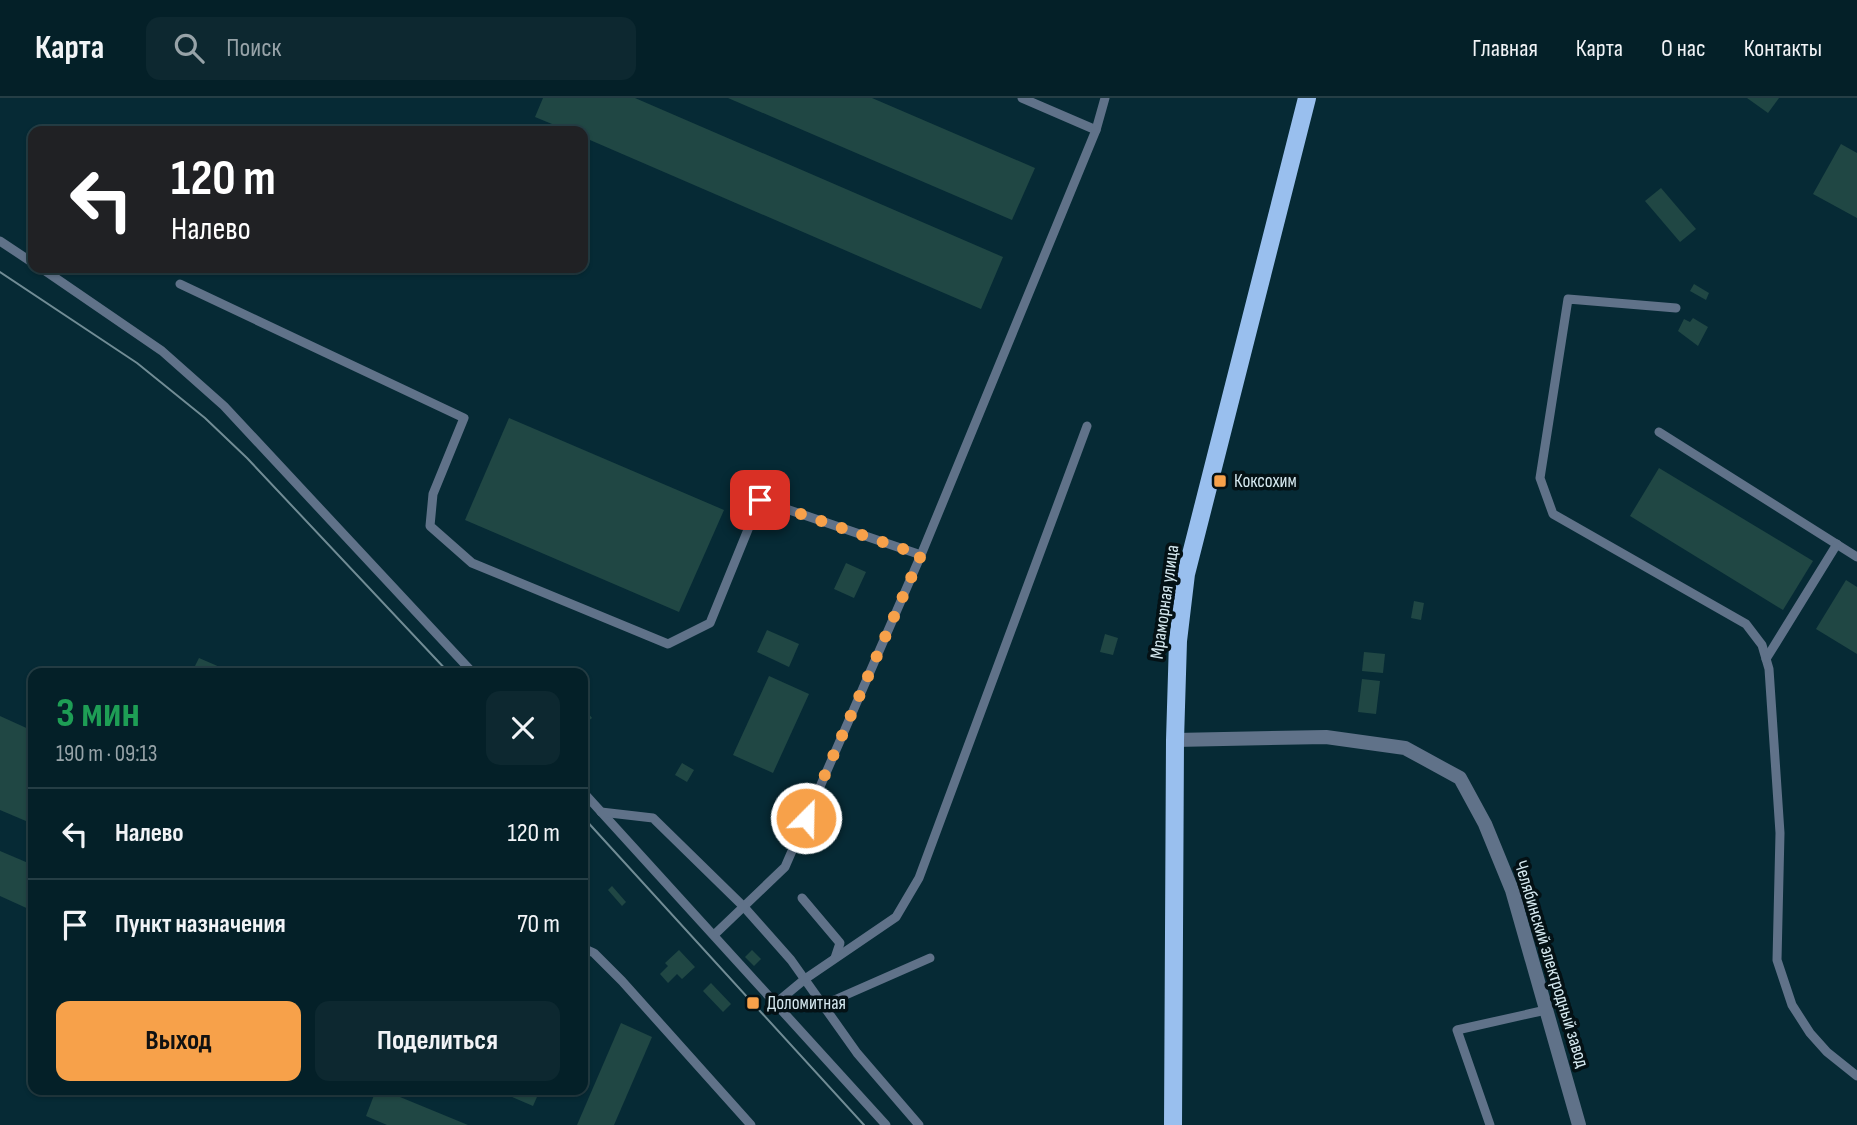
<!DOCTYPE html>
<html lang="ru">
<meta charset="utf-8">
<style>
:root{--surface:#042028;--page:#0d2830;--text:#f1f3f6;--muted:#97a3a8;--line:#253e45;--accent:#f7a14a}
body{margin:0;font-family:"Sofia Sans Condensed",sans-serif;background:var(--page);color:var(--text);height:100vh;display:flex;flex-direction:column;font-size:26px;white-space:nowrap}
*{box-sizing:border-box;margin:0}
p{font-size:23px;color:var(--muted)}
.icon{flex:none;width:38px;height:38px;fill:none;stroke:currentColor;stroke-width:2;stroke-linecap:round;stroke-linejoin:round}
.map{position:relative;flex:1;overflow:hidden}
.panel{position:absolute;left:28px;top:570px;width:560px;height:427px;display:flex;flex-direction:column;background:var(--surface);border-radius:14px;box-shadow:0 2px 5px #0004,0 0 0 2px var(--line)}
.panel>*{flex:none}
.guide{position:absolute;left:28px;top:28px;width:560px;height:147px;border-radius:14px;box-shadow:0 2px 5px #0004,0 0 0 2px var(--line);background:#202124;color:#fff;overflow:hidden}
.pin{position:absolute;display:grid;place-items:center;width:60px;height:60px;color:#fff;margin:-30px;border-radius:14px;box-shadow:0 4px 10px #0006}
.me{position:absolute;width:77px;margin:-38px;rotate:23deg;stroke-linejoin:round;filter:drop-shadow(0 0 5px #0008)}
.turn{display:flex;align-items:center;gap:24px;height:147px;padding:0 28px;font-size:32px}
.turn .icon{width:91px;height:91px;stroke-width:2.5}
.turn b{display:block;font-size:49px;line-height:60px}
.round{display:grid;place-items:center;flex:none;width:74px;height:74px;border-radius:14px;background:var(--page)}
.head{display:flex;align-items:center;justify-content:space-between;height:119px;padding:0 28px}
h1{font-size:42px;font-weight:700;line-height:52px;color:#1e9e55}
.primary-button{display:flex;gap:14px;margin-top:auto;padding:14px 28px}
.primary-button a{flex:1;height:80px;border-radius:14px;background:var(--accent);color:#111;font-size:28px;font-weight:700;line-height:80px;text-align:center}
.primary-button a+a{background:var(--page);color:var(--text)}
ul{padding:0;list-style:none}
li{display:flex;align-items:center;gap:21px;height:91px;padding:0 28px;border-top:2px solid var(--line)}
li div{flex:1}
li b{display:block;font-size:26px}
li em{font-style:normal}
header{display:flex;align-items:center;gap:42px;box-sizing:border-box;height:98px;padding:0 35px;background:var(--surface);border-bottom:2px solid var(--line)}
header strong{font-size:33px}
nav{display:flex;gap:38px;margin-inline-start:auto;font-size:24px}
.search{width:490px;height:63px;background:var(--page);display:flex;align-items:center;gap:18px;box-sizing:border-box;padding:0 24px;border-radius:14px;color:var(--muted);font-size:26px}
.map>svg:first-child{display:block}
</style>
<header>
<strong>Карта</strong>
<div class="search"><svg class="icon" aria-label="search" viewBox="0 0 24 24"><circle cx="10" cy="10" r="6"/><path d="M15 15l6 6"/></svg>Поиск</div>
<nav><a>Главная</a><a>Карта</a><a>О нас</a><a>Контакты</a></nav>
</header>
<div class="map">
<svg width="1857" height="1027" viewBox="0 0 1857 1027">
<rect width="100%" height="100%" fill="#062a35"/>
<g fill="#204744">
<polygon points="543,0 635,0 1003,159 981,211 583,39 583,33 569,33 535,19"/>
<polygon points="728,0 872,0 1035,70 1012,122"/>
<polygon points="1747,0 1779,0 1768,15"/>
<polygon points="1841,46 1857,55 1857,120 1813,96"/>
<polygon points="1661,90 1696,131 1680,144 1645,103"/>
<polygon points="1694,186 1709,195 1706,202 1690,193"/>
<polygon points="1693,220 1708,229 1698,248 1678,233 1684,221 1690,224"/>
<polygon points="509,320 724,412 679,514 465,422"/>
<polygon points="1659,370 1813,463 1783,512 1630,418"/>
<polygon points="846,465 866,474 854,500 834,491"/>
<polygon points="1846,482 1857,489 1857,556 1816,531"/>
<polygon points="1414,503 1424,505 1421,522 1411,520"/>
<polygon points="767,532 799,546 789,569 757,554"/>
<polygon points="1105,536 1118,540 1113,557 1100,554"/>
<polygon points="1364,554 1385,556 1383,575 1362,573"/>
<polygon points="199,560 236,576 191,576"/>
<polygon points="769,578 809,596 773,675 733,657"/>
<polygon points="1362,581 1380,583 1376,616 1358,614"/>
<polygon points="583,609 592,620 583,627"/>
<polygon points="0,618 33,633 33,726 0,712"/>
<polygon points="682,665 694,672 687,684 675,677"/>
<polygon points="0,753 33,767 33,813 0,798"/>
<polygon points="612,788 626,804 622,808 608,792"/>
<polygon points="679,852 695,869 682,881 677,876 668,885 660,876 668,868 665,865"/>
<polygon points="752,852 761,861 754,868 745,859"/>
<polygon points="711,885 731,906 723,914 703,893"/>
<polygon points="621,925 652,939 614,1027 577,1027"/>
<polygon points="376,992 383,992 468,1027 387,1027 366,1018"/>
<polygon points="496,992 540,992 533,1008"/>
</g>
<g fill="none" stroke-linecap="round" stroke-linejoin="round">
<g stroke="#607289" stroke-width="9">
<polyline points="1022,0 1096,32"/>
<polyline points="0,143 33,165"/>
<polyline points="41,170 162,253 224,308 474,576"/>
<polyline points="180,186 464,320 433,396 430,428 472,465 668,546 710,525 760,402 921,457"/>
<polyline points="1676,210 1568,201 1540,380 1553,416 1746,526 1762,547 1769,571 1780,735 1777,862 1792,907 1810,935 1827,954 1857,978"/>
<polyline points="1659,334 1857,459"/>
<polyline points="1766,561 1837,446"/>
<polyline points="583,694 886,1027"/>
<polyline points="601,714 653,720 744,809 791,862 857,955 919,1027"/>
<polyline points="802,800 840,845 835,860"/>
<polyline points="714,837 785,769 921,457 1096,32 1105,0"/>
<polyline points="583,850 594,855 622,883 751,1027"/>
<polyline points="776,905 805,881 896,819 919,780 1087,328"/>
<polyline points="823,907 930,860"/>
<polyline points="1490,1027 1457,932 1546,912"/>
</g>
<polyline stroke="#607289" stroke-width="14" points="1175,642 1326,639 1405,650 1460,680 1485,726 1512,792 1579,1027"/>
<polyline stroke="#99bfee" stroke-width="18" points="1173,1027 1175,642 1178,543 1186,476 1307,0"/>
<g stroke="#718c95" stroke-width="2">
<polyline points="0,174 137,265 205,320 247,360 450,576"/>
<polyline points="583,719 864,1027"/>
</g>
</g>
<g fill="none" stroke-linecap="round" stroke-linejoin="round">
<polyline stroke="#f7a14a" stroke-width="12" stroke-dasharray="0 21.6" points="760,402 921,457 806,720"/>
</g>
<g fill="#f7a14a" stroke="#041115" stroke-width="2.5">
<rect x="1213" y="376" width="14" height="14" rx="3.5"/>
<rect x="746" y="898" width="14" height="14" rx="3.5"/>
</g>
<g text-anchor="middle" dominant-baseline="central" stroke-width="7" stroke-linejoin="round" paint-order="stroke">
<g font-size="19" fill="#d5e8ef" stroke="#041115" text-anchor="start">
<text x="1234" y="383">Коксохим</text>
<text x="767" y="905">Доломитная</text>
</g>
<g font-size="19" fill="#d5e8ef" stroke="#041115">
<text transform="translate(1165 504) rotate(-82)">Мраморная улица</text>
<text transform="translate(1551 866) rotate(73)">Челябинский электродный завод</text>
</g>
</g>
</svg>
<div class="pin" style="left:760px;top:402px;background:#d93025"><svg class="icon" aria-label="arrive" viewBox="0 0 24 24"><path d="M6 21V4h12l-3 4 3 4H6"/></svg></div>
<svg class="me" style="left:806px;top:720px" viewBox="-20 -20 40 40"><circle r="17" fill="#f7a14a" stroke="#fff" stroke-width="3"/><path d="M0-11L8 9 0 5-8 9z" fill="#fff"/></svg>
<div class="guide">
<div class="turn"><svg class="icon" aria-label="left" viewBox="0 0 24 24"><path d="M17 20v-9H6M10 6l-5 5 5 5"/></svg><div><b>120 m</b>Налево</div></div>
</div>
<section class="panel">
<div class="head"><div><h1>3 мин</h1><p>190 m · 09:13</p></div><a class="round"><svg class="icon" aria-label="close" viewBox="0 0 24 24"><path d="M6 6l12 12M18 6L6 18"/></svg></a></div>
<ul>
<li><svg class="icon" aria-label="left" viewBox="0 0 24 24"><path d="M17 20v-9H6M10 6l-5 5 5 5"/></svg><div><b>Налево</b></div><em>120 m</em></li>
<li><svg class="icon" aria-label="arrive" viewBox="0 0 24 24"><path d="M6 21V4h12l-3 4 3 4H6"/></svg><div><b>Пункт назначения</b></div><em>70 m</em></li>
</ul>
<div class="primary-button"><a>Выход</a><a>Поделиться</a></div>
</section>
</div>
